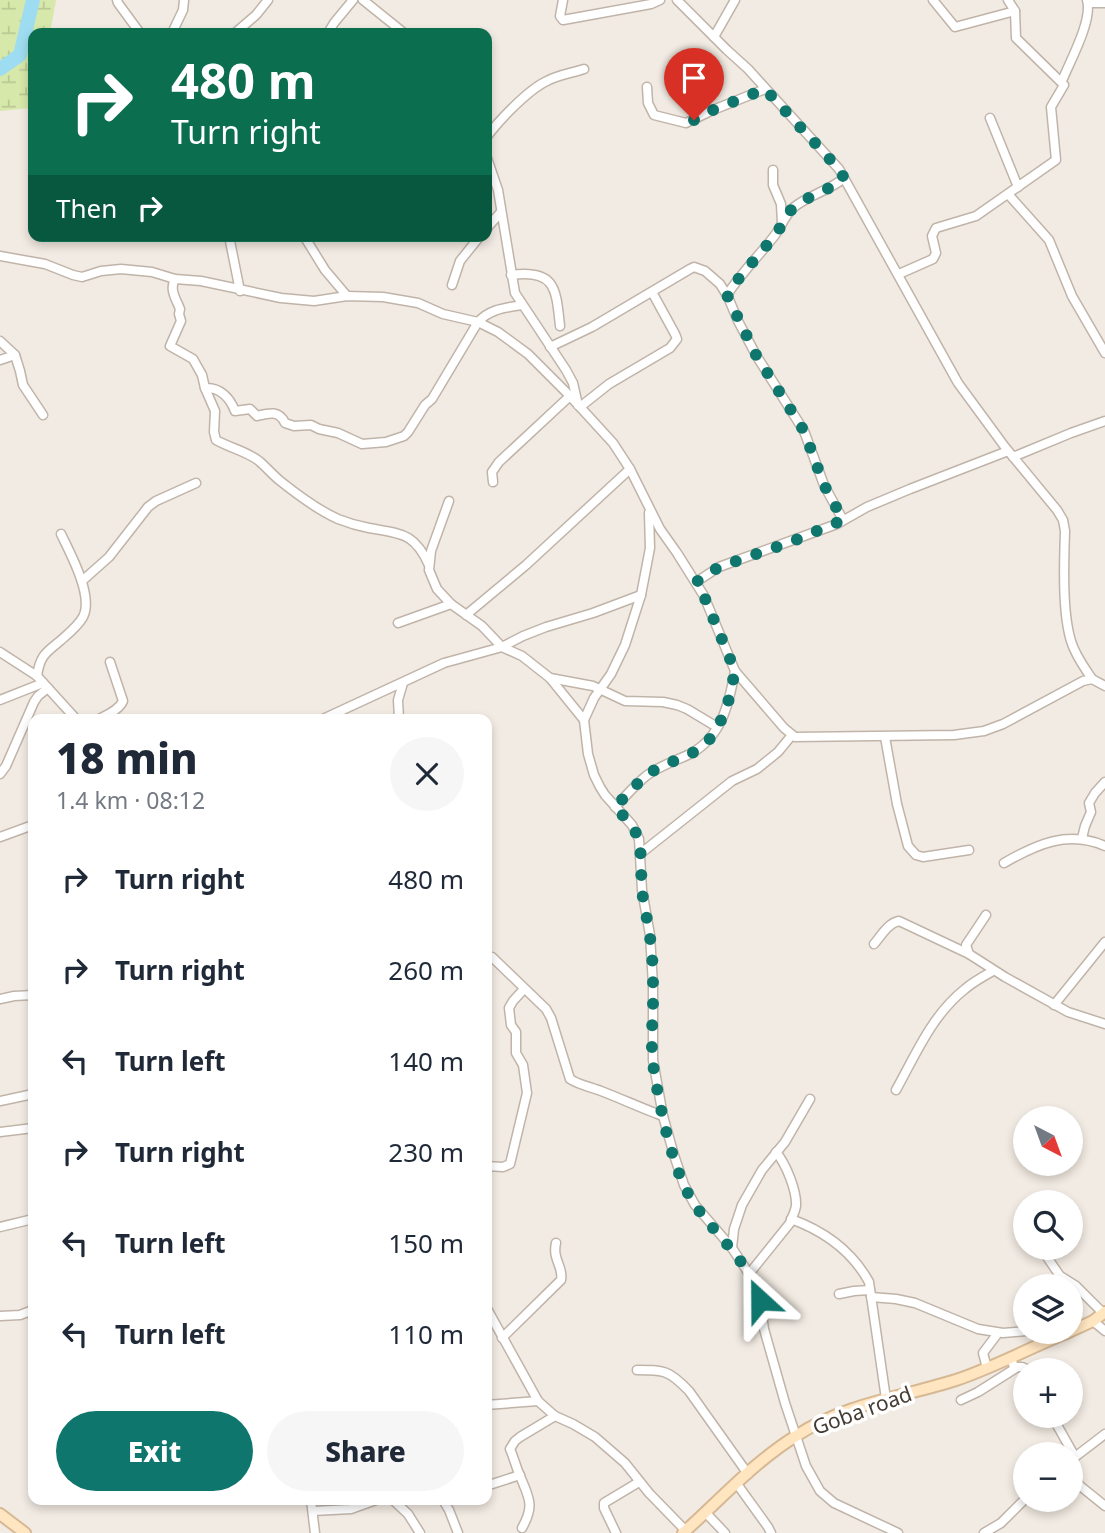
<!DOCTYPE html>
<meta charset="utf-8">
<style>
:root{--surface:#fff;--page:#f6f6f7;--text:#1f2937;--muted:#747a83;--accent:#0f766e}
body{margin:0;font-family:"Noto Sans",sans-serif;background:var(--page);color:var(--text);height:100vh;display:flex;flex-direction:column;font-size:26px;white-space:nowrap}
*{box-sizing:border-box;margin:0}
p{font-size:23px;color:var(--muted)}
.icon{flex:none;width:38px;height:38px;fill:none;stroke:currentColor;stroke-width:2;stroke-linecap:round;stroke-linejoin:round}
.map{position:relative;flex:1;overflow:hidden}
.panel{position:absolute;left:28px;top:714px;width:464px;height:791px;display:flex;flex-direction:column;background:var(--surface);border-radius:14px;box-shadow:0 4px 10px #0003}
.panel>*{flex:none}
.hud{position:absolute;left:28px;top:28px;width:464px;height:214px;border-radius:14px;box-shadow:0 4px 10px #0003;background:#0b6e4f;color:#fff;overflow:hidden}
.needle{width:46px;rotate:139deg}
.controls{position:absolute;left:1013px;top:1106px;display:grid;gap:14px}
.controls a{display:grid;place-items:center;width:70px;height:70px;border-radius:50%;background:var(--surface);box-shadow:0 4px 10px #0003;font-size:35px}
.pin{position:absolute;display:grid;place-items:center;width:60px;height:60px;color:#fff;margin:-72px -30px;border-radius:50% 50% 50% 0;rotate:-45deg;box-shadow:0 0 7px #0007}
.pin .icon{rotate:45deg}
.me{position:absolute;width:77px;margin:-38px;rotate:336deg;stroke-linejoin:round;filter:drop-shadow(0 0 5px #0008)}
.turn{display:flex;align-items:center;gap:24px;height:147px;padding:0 28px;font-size:32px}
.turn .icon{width:91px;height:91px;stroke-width:2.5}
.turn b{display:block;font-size:49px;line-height:60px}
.then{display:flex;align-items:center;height:66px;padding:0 28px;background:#0003;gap:14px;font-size:26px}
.round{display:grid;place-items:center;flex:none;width:74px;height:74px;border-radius:37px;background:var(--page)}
.summary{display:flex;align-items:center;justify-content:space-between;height:119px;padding:0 28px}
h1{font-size:42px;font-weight:800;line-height:52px}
.button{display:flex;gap:14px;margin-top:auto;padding:14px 28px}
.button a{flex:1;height:80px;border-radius:42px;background:var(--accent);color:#fff;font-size:28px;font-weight:800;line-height:80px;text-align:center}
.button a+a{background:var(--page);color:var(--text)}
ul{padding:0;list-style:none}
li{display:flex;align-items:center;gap:21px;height:91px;padding:0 28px}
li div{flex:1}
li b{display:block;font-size:26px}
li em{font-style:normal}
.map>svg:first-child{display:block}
</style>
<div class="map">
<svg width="1105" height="1533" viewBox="0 0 1105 1533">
<defs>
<pattern id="wetland-marsh" width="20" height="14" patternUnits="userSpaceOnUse" patternTransform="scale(1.75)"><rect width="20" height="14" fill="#d7e8ab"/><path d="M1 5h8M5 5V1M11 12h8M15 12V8" fill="none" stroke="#bac894"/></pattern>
</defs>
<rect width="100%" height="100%" fill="#f2ebe3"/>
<polygon fill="url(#wetland-marsh)" points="0,0 56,0 50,33 33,33 33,94 30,108 0,111"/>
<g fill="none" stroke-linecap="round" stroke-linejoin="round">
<polyline stroke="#9eddf1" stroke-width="14" points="0,69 20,55 33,0"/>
<defs>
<g id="street">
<polyline points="117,0 118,3 140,33"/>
<polyline points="363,0 404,33"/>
<polyline points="563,0 560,16 563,20 651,4 660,0"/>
<path d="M677,0L727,50L748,69L839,169L958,383L1005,447L1057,510L1063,520L1065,531C1064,562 1062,612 1071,641C1075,655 1084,667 1092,679"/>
<polyline points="933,0 955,27 1015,11"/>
<polyline points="1089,3 1105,3"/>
<polyline points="172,33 183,10 184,0"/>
<polyline points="235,33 256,15 268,0"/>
<polyline points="328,33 334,23 353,0"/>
<polyline points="714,37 735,0"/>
<path d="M1062,81C1070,61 1093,20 1087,0"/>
<polyline points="647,87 648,103 654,115 686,123 713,110 765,89"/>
<polyline points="990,118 1018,187"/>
<path d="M486,138C498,121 529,89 547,81C558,75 572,73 584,69"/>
<polyline points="486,155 498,190 515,293 566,370 573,383 578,405"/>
<polyline points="773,170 773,185 781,204 782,223"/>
<polyline points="1008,194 1049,240 1072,296 1105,353"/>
<polyline points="486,229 501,212"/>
<polyline points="229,236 240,291"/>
<polyline points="304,236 325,270 347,296"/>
<polyline points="0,256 45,264 73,275 82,277 101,271 121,269 152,272 175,279 201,281 281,298 314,301 347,296 383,297 418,303 443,314 478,322 498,332 528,354 570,396 613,443 630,469 660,529 677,553 704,596 735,671 784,728 795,737 954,735 984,731 1003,724 1083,681 1092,679 1105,686"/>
<polyline points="899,274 933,259 936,253 932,236 936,228 976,216 1056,160 1051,107 1064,85 1016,38 1015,11 1008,0"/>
<path d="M511,275C556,269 556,289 560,326"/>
<path d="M175,279C169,289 176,299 180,309L179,314L181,321L170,346L193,359L202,375L205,388C220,387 230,398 235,411L250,409L257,416C269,413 279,410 285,423L294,426L311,425L319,429L338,433L362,444L386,442L404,436L408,432L425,405L432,399L478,322C490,309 504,308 522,305"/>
<polyline points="452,285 460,261 480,236"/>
<path d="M727,295C741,273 759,256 775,235C781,227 785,215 793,208C808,195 829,191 844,178"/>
<polyline points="0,341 15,355 20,371 23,385 43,415"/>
<polyline points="550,347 592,327 690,269 694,267 705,271 720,284 728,297 738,321 756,355 804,431 824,485 843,520"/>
<polyline points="0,360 15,355"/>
<path d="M205,388L215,411L214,432L216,440C230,448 246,451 259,461C266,467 272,474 279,480C294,492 320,511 338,519C348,523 358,526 369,528C401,534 414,532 429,565"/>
<polyline points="580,407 609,384 670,348 677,339 675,334 652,292"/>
<polyline points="1013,457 1071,433 1105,421"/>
<polyline points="493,482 492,472 499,462 570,396"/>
<polyline points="449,501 431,551 429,570 437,589 451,604 482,626 502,647 522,656 550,678 584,720"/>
<polyline points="649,513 650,548 641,595 625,645 611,674 594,698 584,720 588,754 594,775 600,787 605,795 632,825 639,839 642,890 650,935 653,985 653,1060 663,1116 674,1155 684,1185 695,1205 732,1248 755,1283 760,1300 764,1329 785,1403 806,1466 820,1491 834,1503 898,1533"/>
<polyline points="82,581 109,557 148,507 156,501 196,483"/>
<polyline points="696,582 719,567 837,524 867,507 910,489 1008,451"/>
<polyline points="466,615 526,565 630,469"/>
<polyline points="398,623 451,604"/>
<polyline points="0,652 37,676 76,719"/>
<path d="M37,676C40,656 45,653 60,641C68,634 78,626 83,617C94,596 70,553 61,534"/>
<polyline points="550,678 593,686 625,701 663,702 677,705 687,709 717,727"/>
<polyline points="0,700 43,683"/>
<path d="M99,719C107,715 119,710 123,701L110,662"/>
<polyline points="323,719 444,663 502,647 523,636 546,627 593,613 641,595"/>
<polyline points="399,719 398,700 403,683"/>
<polyline points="885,737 897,804 908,846 916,855 923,857 969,850"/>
<polyline points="0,774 6,766 34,702 38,696 48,688"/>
<path d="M615,807C625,797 635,785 646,776C659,766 675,761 690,754C722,737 729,703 735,671"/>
<polyline points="0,837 33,825"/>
<polyline points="1082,838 1085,826 1091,812 1089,803 1095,793 1105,782"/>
<polyline points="640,854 732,781 757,769 778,752 792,735"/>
<path d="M1004,863C1037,844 1068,830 1105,846"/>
<polyline points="986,915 966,945 969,954 1005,977 1068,1012 1105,1024"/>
<path d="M874,944C881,936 888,923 899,921L969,954"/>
<path d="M492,957L546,1009L551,1018L570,1079C579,1085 591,1087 601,1091C622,1099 641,1108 663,1116"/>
<polyline points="0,999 14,996 33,995"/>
<polyline points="1054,1005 1105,942"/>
<path d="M896,1090C916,1054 932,1015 965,989C973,982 984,976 993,971"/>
<polyline points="0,1101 33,1094"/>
<polyline points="0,1132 33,1128"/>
<polyline points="486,1166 503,1167 510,1164 527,1093 523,1065 516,1053 516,1032 511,1025 509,1008 513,1001 524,989"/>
<path d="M791,1219C824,1231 852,1251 869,1282L886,1399"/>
<polyline points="0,1227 33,1219"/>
<polyline points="732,1248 734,1229 742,1205 762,1170 785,1142 810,1099"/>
<polyline points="1045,1254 1060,1276 1076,1286 1103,1313"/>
<path d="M749,1274L790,1223C792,1217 795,1212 796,1206C797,1191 786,1164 776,1152"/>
<polyline points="839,1294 854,1291 870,1290"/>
<polyline points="871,1297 896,1299 915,1303 978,1329 1003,1333 1026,1331"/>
<polyline points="486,1307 538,1401 555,1416 573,1424 595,1437 625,1463 649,1493 686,1531"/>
<polyline points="0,1316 20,1315 33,1310"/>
<polyline points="1093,1321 1105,1331"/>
<path d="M502,1338L561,1280C564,1267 552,1260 556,1243"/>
<polyline points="1011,1358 1014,1367 1022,1367 1029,1370"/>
<polyline points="987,1368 983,1353 998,1333"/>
<path d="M637,1370C664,1370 669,1370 689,1391L748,1474"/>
<polyline points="961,1400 978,1392 1016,1368"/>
<polyline points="486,1405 538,1401"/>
<polyline points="1052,1416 1075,1457"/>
<polyline points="1071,1460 1105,1434"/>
<polyline points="1071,1466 1079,1485 1105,1506"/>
<polyline points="737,1484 768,1527 771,1533"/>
<polyline points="486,1486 520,1475"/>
<polyline points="311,1500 315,1533"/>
<polyline points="393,1500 408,1514 420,1533"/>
<polyline points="443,1500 449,1510 458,1533"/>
<polyline points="313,1511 351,1509 376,1500"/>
<polyline points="705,1512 725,1533"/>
<path d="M522,1528C535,1505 529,1498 520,1476C516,1467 514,1458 510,1449L515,1441L520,1437L555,1416"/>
<polyline points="616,1533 604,1508 604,1503 639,1482"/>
<polyline points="984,1533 1001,1523 1026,1498"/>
</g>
<g id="secondary">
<polyline points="1071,1331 1093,1321 1105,1312"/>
<polyline points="0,1514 25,1533"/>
<path d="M683,1533C720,1500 754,1462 796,1436C844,1404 902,1397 956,1380C995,1367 1031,1347 1069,1332"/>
</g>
</defs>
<use href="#street" stroke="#c0b4a9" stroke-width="11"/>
<use href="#secondary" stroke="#d6b994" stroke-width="14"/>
<use href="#street" stroke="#fff" stroke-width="8"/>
<use href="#secondary" stroke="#ffe5c0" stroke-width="10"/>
</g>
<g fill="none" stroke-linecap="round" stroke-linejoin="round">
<path stroke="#0f766e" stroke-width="12" stroke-dasharray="0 21.6" d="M694,120L713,110L765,89L839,169L844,178C829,191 808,195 793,208C785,215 782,227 775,235C759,256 741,273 727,295L756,355L804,431L824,485L843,520L791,542L719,567L696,582L704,596L735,671L726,712L709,740L694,752L656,769L645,776L615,807C621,814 628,820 633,827C644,846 640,869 642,889C643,903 647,917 649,931C652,948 653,967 653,984C654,1010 650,1038 653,1064C659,1104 672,1172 695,1205C718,1238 749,1261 760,1300"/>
</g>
<g text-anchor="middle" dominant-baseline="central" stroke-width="7" stroke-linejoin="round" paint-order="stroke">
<g font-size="21" fill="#443b33" stroke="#fff">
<text transform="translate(862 1410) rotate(-20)">Goba road</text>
</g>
</g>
</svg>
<div class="controls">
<a><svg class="needle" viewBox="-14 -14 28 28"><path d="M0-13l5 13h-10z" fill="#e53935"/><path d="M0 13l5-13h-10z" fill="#747a83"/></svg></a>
<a><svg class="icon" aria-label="search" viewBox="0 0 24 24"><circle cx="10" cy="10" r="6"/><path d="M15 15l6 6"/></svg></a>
<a><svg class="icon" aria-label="layers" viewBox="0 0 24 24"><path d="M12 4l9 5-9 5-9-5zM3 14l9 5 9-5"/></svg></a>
<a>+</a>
<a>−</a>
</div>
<div class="pin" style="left:694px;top:120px;background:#d93025"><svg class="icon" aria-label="arrive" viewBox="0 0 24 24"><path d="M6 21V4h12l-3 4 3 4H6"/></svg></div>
<svg class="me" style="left:760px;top:1300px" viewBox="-20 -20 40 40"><path d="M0-17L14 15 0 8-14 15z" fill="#0f766e" stroke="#fff" stroke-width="4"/></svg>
<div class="hud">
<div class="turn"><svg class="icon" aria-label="right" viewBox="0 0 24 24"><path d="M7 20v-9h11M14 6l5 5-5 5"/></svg><div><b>480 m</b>Turn right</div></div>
<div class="then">Then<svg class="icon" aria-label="right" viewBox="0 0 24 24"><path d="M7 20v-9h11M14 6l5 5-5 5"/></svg></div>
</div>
<section class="panel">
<div class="summary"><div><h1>18 min</h1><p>1.4 km · 08:12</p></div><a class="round"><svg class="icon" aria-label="close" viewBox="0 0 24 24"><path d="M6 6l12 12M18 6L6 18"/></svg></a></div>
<ul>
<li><svg class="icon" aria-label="right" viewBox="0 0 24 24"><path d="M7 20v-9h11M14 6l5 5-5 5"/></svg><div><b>Turn right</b></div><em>480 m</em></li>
<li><svg class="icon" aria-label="right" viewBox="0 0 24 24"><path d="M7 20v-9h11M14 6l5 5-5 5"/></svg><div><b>Turn right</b></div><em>260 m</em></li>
<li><svg class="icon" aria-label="left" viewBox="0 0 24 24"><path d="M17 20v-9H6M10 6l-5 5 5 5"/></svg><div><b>Turn left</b></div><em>140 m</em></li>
<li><svg class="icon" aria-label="right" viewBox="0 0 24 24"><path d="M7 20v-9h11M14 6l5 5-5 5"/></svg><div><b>Turn right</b></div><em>230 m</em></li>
<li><svg class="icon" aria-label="left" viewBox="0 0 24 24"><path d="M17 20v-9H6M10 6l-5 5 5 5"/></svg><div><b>Turn left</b></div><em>150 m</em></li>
<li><svg class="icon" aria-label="left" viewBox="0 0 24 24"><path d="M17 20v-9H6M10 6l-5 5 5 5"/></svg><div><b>Turn left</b></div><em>110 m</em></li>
</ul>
<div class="button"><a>Exit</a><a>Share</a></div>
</section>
</div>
